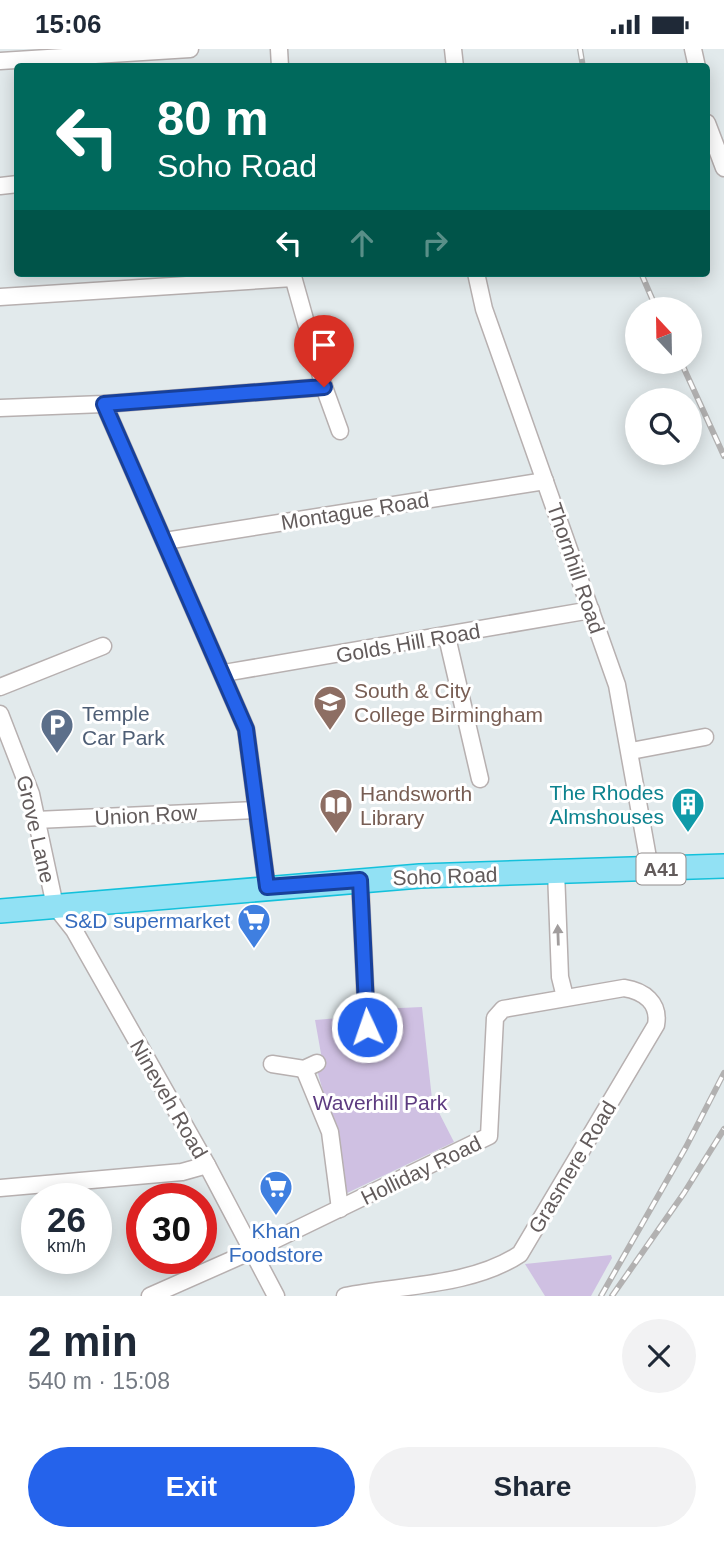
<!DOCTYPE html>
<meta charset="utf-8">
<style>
:root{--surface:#fff;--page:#f2f2f3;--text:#1f2937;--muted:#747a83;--accent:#2563eb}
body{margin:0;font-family:Arial,sans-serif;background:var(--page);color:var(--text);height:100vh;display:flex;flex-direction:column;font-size:26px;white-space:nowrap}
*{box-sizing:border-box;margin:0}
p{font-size:23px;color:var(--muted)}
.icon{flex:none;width:38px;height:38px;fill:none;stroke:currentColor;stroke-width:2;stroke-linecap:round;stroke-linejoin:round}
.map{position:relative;height:1247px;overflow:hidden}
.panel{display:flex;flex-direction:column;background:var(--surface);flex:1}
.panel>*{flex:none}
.guide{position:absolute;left:14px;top:14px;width:696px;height:214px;border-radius:7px;box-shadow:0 4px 18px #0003;background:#00695c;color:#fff;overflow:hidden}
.needle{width:46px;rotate:338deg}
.buttons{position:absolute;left:625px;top:248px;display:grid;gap:14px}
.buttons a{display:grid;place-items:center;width:77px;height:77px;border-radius:50%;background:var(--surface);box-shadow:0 4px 18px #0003;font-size:35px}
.speed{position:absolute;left:21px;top:1134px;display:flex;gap:14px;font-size:35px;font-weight:700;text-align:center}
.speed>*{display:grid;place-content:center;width:91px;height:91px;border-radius:50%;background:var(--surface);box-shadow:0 4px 18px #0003;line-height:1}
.speed small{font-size:18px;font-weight:400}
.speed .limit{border:10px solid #d22;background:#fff;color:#111}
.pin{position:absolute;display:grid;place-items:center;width:60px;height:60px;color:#fff;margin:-72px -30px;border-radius:50% 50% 50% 0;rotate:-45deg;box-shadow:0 0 7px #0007}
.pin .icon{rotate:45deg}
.me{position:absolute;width:77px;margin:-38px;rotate:357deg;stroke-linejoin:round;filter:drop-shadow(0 0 5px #0008)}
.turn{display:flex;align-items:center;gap:24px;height:147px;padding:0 28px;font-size:32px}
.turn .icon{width:91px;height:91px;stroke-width:2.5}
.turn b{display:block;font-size:49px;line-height:60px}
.lanes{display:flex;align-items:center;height:66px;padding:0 28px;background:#0003;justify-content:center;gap:35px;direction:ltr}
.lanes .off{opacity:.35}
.round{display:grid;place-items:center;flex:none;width:74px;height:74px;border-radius:37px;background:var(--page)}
.summary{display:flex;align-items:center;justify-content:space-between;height:119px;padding:0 28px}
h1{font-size:42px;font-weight:600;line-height:52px}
.button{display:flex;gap:14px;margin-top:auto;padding:14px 28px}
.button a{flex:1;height:80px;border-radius:42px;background:var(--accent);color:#fff;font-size:28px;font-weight:600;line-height:80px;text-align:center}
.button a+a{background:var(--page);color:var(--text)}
.status{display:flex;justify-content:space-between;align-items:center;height:49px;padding:0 35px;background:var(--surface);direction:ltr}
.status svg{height:19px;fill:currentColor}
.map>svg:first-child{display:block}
</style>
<div class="status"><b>15:06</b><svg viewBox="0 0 49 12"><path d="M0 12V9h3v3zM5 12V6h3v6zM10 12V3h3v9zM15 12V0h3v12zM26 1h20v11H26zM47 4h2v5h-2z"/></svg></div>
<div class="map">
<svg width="724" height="1247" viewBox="0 0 724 1247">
<rect width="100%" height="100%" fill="#e2eaec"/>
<g fill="#cfc0e2">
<polygon points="422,958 432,1050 454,1093 345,1145 333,1078 317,1021 323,1016 315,971 339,969 341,991 355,989 362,997 382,993 378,960"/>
<polygon points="611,1206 612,1209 591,1247 545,1247 525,1215"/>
</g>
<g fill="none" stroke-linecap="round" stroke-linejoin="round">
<defs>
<g id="minor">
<polyline points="279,0 280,18"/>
<polyline points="453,0 455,18"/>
<polyline points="693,0 697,18"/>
<polyline points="0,12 190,0"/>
<polyline points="707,74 724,119"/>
<polyline points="0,137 18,135"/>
<polyline points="292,224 324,338 340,382"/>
<polyline points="476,224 484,260 617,636 650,820"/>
<polyline points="0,248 293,229"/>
<polyline points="104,355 246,680 267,838"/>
<polyline points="0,359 104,355 324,338"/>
<polyline points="165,492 545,432"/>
<polyline points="447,588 480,730"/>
<polyline points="224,624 591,561"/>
<polyline points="0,638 103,597"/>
<polyline points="0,665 31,745 55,857 74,881 207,1116 276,1247"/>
<polyline points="631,702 705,688"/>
<polyline points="36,771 256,761"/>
<polyline points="556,822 560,928 565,948"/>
<polyline points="345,980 367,978 360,831"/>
<polyline points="272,1015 304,1020 317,1014"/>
<polyline points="304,1020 330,1083 340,1160"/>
<polyline points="0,1139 182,1123 207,1116"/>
<path d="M150,1247L254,1201L489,1087L495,969L503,960L624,939C644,942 660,954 656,976L520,1205C472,1237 401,1236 345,1247"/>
</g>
<polyline id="highway" points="0,862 420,827 724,817"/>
</defs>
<use href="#minor" stroke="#b7b0b0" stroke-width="19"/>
<use href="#highway" stroke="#13c1db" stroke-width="26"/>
<use href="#minor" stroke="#fff" stroke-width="16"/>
<use href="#highway" stroke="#92e1f4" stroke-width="23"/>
<defs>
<g id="rail">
<polyline points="580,0 583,18"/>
<polyline points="641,224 657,261"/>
<polyline points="681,313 724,407"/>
<polyline points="601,1247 686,1098 724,1024"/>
<polyline points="612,1247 684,1144 724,1080"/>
</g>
</defs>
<use href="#rail" stroke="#b2b1b1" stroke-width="6"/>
<use href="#rail" stroke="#fff" stroke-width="3.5" stroke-dasharray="10" stroke-linecap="butt"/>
</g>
<defs><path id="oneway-solid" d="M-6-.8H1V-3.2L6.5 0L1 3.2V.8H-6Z" transform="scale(1.75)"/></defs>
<use fill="#a19d9d" href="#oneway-solid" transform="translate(558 886) rotate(-92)"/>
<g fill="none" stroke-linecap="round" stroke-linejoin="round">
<defs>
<polyline id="route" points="324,338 104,355 246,680 267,838 360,831 367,978"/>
</defs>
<use href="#route" stroke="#184099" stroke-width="18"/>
<use href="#route" stroke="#2563eb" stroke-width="12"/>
</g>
<defs>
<symbol id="university-pin" viewBox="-11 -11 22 30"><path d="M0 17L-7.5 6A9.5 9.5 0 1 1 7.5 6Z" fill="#8d6e63" stroke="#fff"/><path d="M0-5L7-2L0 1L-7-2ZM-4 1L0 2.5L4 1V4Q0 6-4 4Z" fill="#fff"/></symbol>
<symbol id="parking-pin" viewBox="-11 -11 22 30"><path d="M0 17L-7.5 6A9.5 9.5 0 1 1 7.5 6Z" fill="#5c6f8a" stroke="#fff"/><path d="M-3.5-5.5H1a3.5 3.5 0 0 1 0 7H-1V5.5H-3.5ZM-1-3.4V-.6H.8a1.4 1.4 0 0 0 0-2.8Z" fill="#fff"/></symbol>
<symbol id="building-pin" viewBox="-11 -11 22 30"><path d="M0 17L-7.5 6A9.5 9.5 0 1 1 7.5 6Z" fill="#0f9aa8" stroke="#fff"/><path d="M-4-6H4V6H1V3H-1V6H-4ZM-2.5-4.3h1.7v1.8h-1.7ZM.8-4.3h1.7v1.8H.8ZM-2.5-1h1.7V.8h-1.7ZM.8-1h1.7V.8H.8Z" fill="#fff"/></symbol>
<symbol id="library-pin" viewBox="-11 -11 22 30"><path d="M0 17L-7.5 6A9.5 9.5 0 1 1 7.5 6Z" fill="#8d6e63" stroke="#fff"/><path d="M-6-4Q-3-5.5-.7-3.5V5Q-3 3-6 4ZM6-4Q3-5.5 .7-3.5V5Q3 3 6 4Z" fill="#fff"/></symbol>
<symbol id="supermarket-pin" viewBox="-11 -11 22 30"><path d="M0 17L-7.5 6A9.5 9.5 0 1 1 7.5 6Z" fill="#3f7fe0" stroke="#fff"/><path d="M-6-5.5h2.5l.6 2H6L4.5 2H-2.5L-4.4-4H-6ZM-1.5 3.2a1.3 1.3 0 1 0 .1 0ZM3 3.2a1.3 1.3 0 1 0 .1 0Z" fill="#fff"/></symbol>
</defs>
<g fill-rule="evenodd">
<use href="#university-pin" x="311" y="634" width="38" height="52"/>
<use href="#parking-pin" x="38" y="657" width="38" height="52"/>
<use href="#building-pin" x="669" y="736" width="38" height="52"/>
<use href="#library-pin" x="317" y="737" width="38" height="52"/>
<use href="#supermarket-pin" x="235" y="852" width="38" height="52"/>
<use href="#supermarket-pin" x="257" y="1119" width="38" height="52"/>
</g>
<g text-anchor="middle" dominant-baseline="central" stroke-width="6" stroke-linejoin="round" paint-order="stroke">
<rect fill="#fff" stroke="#918c8c" stroke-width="2" x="636.5" y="804.5" width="49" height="31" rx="5"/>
<g font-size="19" font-weight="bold" fill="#625b5b">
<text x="661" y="820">A41</text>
</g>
<g font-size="21" fill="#625b5b" stroke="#fff">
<text transform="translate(355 462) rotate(-9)">Montague Road</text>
<text transform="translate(576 519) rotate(71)">Thornhill Road</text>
<text transform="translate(408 594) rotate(-10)">Golds Hill Road</text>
<text transform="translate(146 766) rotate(-3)">Union Row</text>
<text transform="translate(36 780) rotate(77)">Grove Lane</text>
<text transform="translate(445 827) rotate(-2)">Soho Road</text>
<text transform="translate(169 1050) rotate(60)">Nineveh Road</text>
<text transform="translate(572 1118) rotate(-59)">Grasmere Road</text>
<text transform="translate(421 1121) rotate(-26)">Holliday Road</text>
</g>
<g font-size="21" fill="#785e54" stroke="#fff" text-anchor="start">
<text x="354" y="641">South &amp; City<tspan x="354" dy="24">College Birmingham</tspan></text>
<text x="360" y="744">Handsworth<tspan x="360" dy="24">Library</tspan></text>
</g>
<g font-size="21" fill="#4e5e75" stroke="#fff" text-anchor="start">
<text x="82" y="664">Temple<tspan x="82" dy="24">Car Park</tspan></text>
</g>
<g font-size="21" fill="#0d838f" stroke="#fff" text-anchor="end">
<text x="664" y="743">The Rhodes<tspan x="664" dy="24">Almshouses</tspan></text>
</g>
<g font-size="21" fill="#366cbe" stroke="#fff" text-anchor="end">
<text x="230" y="871">S&amp;D supermarket</text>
<text x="276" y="1181" text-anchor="middle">Khan<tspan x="276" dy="24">Foodstore</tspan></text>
</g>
<g font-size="21" fill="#5d3b80" stroke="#fff">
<text x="380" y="1053">Waverhill Park</text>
</g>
</g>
</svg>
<div class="buttons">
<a><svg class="needle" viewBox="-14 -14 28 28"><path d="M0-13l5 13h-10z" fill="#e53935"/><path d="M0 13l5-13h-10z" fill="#747a83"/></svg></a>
<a><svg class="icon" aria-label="search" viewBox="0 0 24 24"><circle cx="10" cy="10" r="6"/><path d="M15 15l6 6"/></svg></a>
</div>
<div class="speed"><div>26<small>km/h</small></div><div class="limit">30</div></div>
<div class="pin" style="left:324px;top:338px;background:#d93025"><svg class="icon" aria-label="arrive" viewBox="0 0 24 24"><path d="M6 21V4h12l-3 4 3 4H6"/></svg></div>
<svg class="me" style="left:367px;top:978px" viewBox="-20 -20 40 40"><circle r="17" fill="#2563eb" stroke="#fff" stroke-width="3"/><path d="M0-11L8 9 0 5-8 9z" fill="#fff"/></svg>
<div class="guide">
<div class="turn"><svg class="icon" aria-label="left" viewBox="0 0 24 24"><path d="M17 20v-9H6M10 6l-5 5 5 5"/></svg><div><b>80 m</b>Soho Road</div></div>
<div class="lanes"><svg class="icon" aria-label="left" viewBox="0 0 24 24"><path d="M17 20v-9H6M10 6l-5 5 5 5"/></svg><svg class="icon off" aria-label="ahead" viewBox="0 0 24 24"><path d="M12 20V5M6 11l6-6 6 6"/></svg><svg class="icon off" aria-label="right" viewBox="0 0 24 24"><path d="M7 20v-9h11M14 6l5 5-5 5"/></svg></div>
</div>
</div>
<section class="panel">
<div class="summary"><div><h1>2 min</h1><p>540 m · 15:08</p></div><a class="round"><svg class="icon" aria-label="close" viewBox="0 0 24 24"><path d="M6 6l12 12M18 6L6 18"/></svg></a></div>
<div class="button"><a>Exit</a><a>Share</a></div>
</section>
